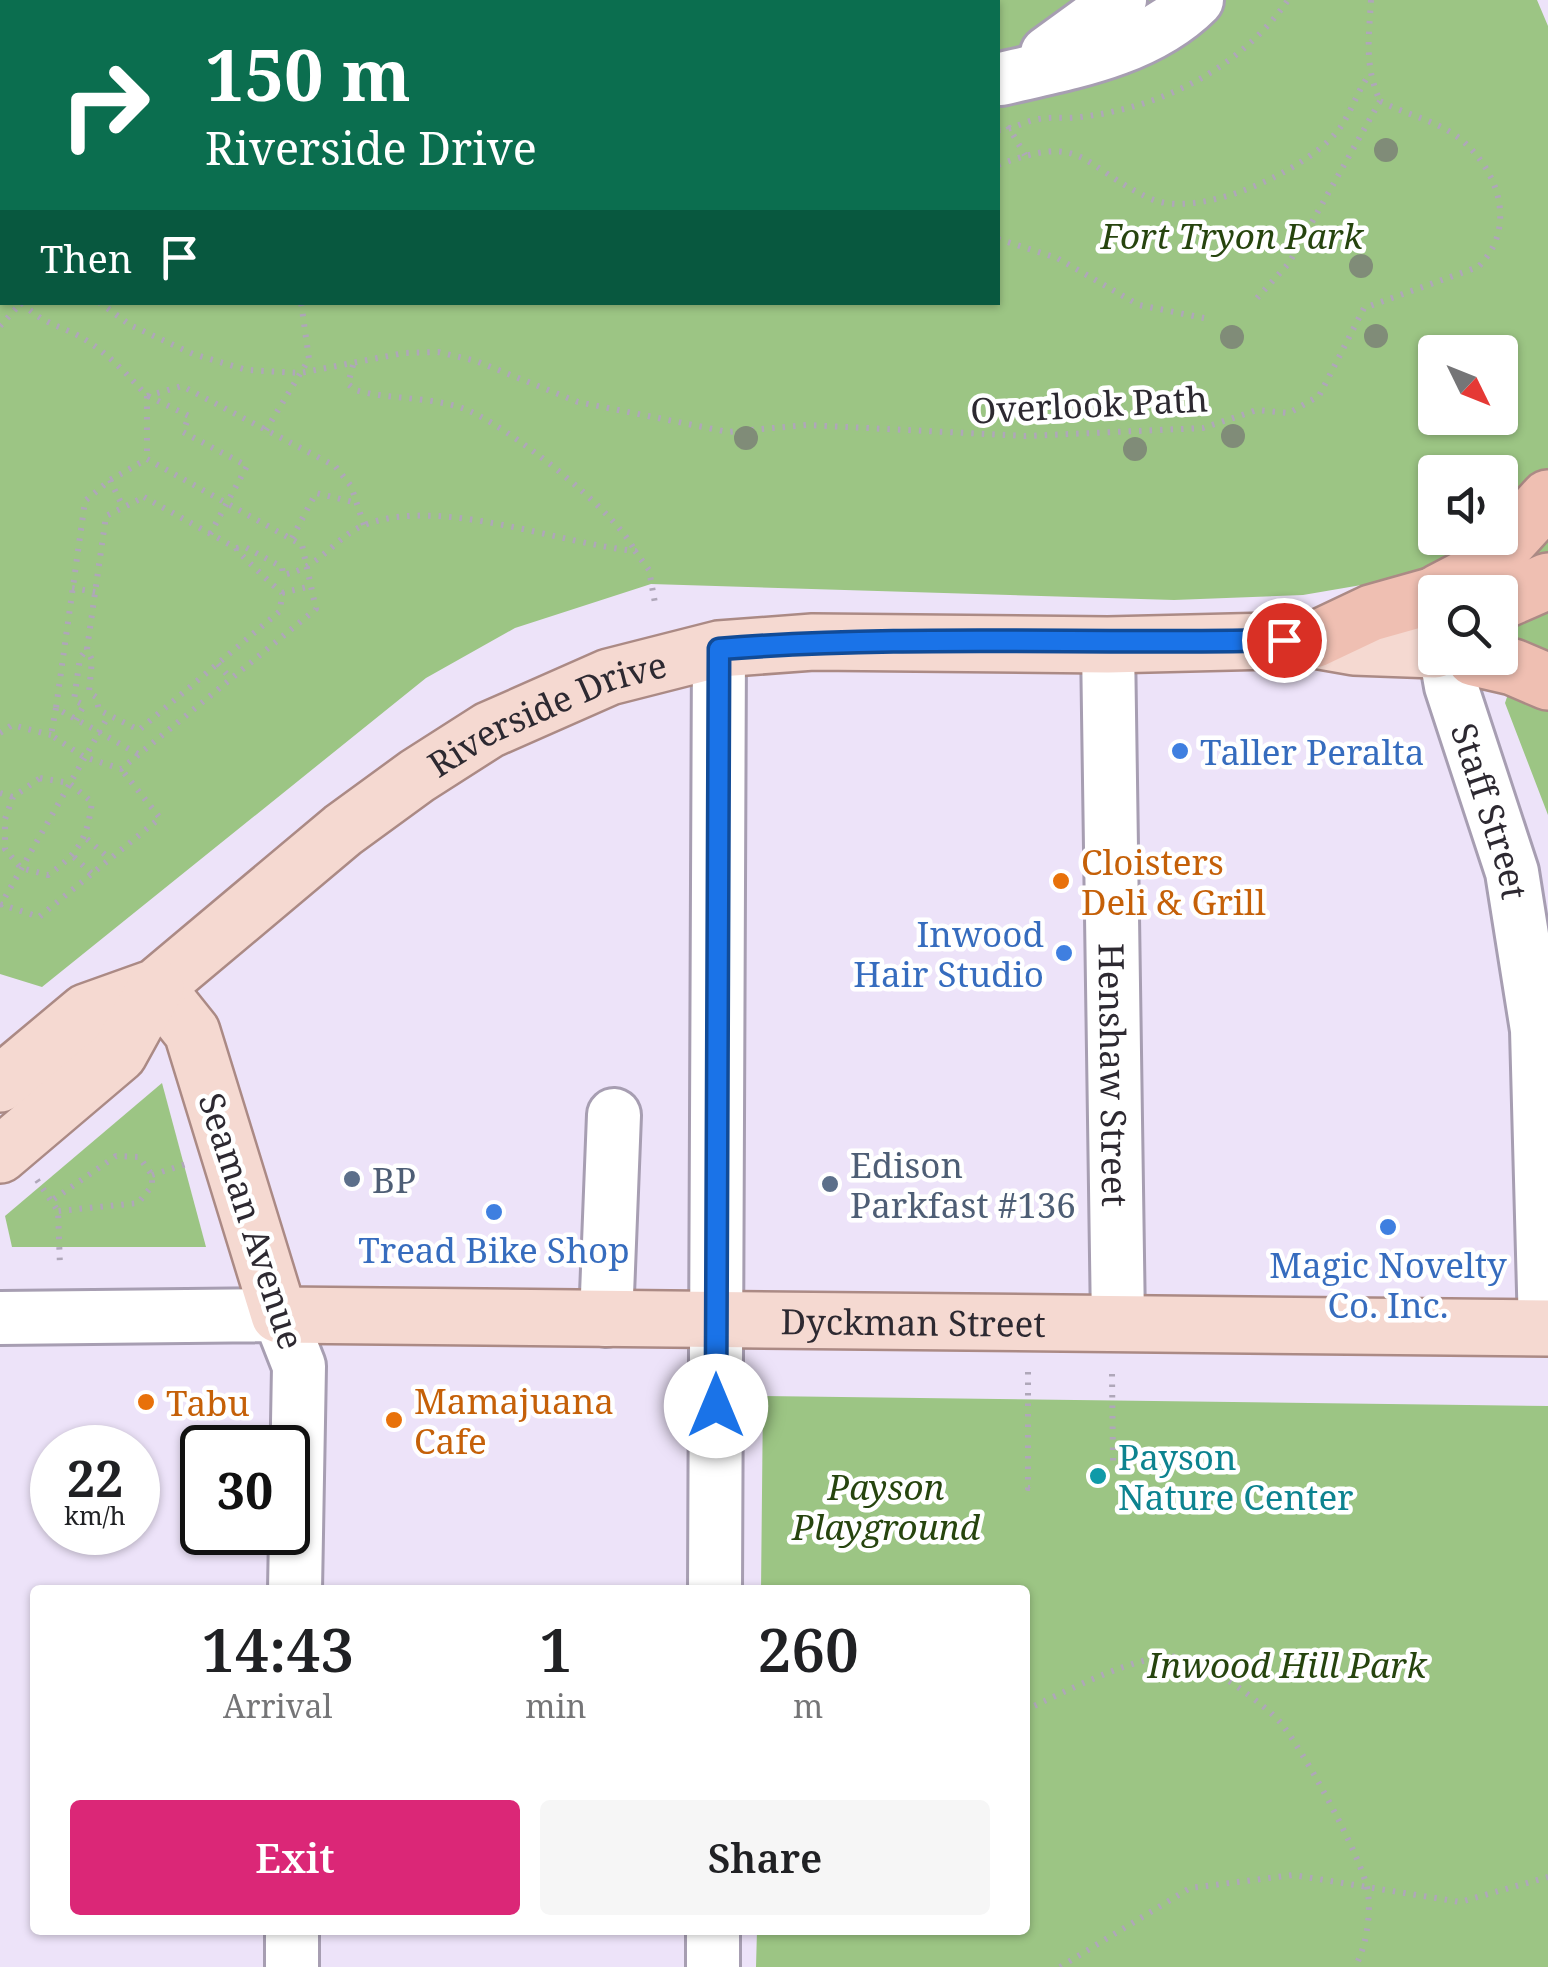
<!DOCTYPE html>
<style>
:root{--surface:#fff;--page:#f6f6f6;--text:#202124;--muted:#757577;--accent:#db2777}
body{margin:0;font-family:"Noto Serif",serif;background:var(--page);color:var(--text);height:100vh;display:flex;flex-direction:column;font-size:38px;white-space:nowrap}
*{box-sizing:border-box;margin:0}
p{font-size:32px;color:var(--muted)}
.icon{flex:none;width:55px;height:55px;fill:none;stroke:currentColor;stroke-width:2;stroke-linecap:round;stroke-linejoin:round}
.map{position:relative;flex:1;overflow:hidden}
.drawer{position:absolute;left:30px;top:1585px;width:1000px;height:350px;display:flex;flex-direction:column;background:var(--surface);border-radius:10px;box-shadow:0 2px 8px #0004}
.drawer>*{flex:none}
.top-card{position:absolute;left:0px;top:0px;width:1000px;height:305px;box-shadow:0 2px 8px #0004;background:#0b6e4f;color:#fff;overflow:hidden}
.needle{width:65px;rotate:133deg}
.buttons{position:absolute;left:1418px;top:335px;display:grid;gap:20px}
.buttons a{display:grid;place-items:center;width:100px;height:100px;border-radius:10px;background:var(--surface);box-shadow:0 2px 8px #0004;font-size:50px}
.speed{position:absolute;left:30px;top:1425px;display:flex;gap:20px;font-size:50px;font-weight:700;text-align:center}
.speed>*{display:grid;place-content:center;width:130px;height:130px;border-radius:50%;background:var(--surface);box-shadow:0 2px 8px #0004;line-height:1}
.speed small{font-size:25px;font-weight:400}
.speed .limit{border:5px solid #111;border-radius:15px;background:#fff;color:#111}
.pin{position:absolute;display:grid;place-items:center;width:85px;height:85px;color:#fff;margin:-42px;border:5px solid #fff;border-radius:50%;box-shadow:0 2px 10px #0007}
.me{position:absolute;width:110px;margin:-55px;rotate:0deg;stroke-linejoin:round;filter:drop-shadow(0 0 8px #0008)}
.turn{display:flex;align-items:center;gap:35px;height:210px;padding:0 40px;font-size:45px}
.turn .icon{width:130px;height:130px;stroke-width:2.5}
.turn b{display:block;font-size:70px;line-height:85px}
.then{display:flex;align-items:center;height:95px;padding:0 40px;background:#0003;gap:20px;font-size:38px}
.eta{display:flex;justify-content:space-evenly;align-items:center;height:170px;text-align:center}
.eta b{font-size:60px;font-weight:600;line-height:70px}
.action{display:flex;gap:20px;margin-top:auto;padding:20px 40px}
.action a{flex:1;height:115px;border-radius:10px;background:var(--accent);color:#fff;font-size:40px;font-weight:600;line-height:115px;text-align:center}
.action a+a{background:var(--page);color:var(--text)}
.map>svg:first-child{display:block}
</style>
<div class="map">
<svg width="1548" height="1967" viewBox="0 0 1548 1967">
<rect width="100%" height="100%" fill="#ede3f9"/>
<g fill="#9cc584" fill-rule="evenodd">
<path d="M0,0H1537L1548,26V475L1500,522V472H1435V538H1484L1414,576L1303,595L1174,600L651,584L515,628L426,678L42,987L0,974ZM2,2H998V302H2ZM1435,352H1500V418H1435Z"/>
<polygon points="1548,534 1548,815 1505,703 1508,694 1517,694 1502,636 1500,592"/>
<polygon points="162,1083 206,1247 12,1247 5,1216"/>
<polygon points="763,1396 1548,1406 1548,1967 756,1967 757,1930 1025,1930 1025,1590 761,1590"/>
</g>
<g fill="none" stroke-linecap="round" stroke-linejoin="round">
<defs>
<g id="minor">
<polyline points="701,0 705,2"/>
<polyline points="816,0 818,2"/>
<polyline points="1047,53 1120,0"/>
<path d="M1001,79C1069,63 1146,51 1197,0"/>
<path id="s1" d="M1108,645L1118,1323"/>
<path id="s2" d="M1446,658L1451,686L1512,872L1537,1030L1545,1328"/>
<polyline points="0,1318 279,1315 299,1366 295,1590"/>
<polyline points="606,1320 614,1115"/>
<polyline points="715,1590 719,649"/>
<polyline points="292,1930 292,1967"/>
<polyline points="713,1967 713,1930"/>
</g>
<g id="major">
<path id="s3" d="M156,987L192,1032L279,1315L1548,1328"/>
<path id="s4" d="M0,1084L86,1012L156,987L343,830L417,776L489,730L609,677L719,649L813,642L1108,645L1314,640L1354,647L1435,650"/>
<polyline points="0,1155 119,1054 156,987"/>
</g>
<g id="highway">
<polyline points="1439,592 1483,569 1548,498"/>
<polyline points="1500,602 1548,581"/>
<polyline points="1314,640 1371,613 1435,595"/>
<polyline points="1474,658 1513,667 1548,682"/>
</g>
</defs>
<use href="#minor" stroke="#a79eb2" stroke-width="58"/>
<use href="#major" stroke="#ab8a85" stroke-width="60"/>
<use href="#highway" stroke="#ab8a85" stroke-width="60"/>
<g stroke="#afa7b9" stroke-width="6" stroke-dasharray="2.5 8" stroke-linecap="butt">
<polyline points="410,0 411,2"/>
<polyline points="575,0 582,2"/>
<polyline points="611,0 614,2"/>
<path d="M1371,0C1369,38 1364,65 1380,101"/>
<polyline points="334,2 336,0"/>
<polyline points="0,31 2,42"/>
<polyline points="1008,126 1025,155"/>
<path d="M998,130C1011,130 1021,123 1034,120C1049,116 1065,119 1080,117C1161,108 1241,68 1288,0"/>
<path d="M998,165C1085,132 1079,165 1149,198C1197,221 1302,172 1335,134C1349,119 1356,93 1369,75"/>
<polyline points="998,239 1057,258 1139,305 1204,318"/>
<polyline points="1257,298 1289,263 1380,101"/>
<path d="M99,302L130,325L193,354L247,370L300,373L404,353L438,352L476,361L578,402L728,432L807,425L1026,436L1203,428L1257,410L1289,413L1319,396L1364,308L1478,267C1516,230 1501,176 1465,143C1441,121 1408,116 1380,101"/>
<path d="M22,303C49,329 62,324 89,342C111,357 129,376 147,396V459"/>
<polyline points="0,326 21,303"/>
<path d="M353,365L348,384L355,390C389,400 427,396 462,408C505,423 616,511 635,551"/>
<polyline points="147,396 182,386 335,466 351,486 364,525"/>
<polyline points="148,396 189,416 183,432 247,466 210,534"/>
<polyline points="266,430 309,359 301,302"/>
<polyline points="110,480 123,507"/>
<path d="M144,497L236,548C238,553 275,587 282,593L280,611L139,730L99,710L96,697L89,692L92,660L87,649L106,516Z"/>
<polyline points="292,538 316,493 357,503"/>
<path d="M236,548L245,547L282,567L283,575C323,567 334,536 367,524C442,497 557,543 635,551L649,570L655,603"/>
<polyline points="72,588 96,592"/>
<polyline points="282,593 311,586"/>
<polyline points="218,664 231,679"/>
<polyline points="56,708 51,735 84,757 121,769 316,609 302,545 147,459 110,480 85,501 56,708 138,754"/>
<polyline points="76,720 84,705 74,700 80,658 87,649"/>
<polyline points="0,733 12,725 51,735"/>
<path d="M40,778L69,783L92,802C87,839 79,853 48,875L21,868L5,849V819L13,797Z"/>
<polyline points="0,793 13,797"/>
<polyline points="87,839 110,859"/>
<polyline points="74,857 92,874"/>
<polyline points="0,904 39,917 160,818 121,769"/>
<polyline points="0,906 109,715"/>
<polyline points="152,1175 186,1164"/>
<polyline points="37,1180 58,1211 60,1266"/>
<polyline points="54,1199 116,1156 139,1157 152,1175 152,1186 138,1203 58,1211"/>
<polyline points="1028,1372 1028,1488 1038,1488"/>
<polyline points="1112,1374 1113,1463"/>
<path d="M1025,1710C1062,1694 1146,1648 1184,1658C1209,1664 1263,1703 1280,1722C1301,1746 1365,1862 1368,1893C1371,1917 1366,1947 1355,1967"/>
<polyline points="1060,1967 1190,1888 1293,1875 1460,1902 1548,1877"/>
</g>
<use href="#minor" stroke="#fff" stroke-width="52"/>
<use href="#major" stroke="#f5d9d1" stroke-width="55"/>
<use href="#highway" stroke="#efbfb2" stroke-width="55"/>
</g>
<g fill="#808c78">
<circle cx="1386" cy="150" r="12"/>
<circle cx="1361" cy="266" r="12"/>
<circle cx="1376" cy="336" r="12"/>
<circle cx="1232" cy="337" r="12"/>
<circle cx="1233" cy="436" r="12"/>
<circle cx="746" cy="438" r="12"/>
<circle cx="1135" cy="449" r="12"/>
</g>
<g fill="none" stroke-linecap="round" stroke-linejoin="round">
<defs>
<path id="route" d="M716,1406L719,649C906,634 1096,645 1284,640"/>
</defs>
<use href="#route" stroke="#114b97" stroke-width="25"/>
<use href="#route" stroke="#1a73e8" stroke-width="18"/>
</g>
<g fill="#3f7fe0" stroke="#fff" stroke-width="4">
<circle cx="1180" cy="751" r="10"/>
<circle cx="1064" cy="953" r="10"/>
<circle cx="494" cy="1212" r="10"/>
<circle cx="1388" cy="1227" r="10"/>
</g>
<g fill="#e8710a" stroke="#fff" stroke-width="4">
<circle cx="1061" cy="881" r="10"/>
<circle cx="146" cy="1402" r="10"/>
<circle cx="394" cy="1420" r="10"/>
</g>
<g fill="#5c6f8a" stroke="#fff" stroke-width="4">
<circle cx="352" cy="1179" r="10"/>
<circle cx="830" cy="1184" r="10"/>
</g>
<circle fill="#0f9aa8" stroke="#fff" stroke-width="4" cx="1098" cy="1476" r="10"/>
<g text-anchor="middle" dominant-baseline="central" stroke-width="9" stroke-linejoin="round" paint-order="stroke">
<g font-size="35" font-style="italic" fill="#26440e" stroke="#fff">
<text x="1232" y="235">Fort Tryon Park</text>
<text x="886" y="1486">Payson<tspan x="886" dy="40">Playground</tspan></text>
<text x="1287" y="1664">Inwood Hill Park</text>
</g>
<g font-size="35" fill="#2d2931" stroke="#fff">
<text transform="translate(1089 404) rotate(-3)">Overlook Path</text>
<text stroke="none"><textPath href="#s4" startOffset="668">Riverside Drive</textPath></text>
<text stroke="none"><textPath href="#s2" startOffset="160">Staff Street</textPath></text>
<text stroke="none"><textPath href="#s1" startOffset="430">Henshaw Street</textPath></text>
<text transform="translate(252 1221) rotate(72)">Seaman Avenue</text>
<text stroke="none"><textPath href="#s3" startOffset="988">Dyckman Street</textPath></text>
</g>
<g font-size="35" fill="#366cbe" stroke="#fff">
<text x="1200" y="751" text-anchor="start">Taller Peralta</text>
<text x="1044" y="933" text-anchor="end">Inwood<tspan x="1044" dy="40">Hair Studio</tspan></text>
<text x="494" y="1249">Tread Bike Shop</text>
<text x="1388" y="1264">Magic Novelty<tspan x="1388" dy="40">Co. Inc.</tspan></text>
</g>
<g font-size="35" fill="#c56008" stroke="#fff" text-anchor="start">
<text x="1081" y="861">Cloisters<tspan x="1081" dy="40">Deli &amp; Grill</tspan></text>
<text x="414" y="1400">Mamajuana<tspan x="414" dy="40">Cafe</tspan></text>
<text x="166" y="1402">Tabu</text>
</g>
<g font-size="35" fill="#4e5e75" stroke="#fff" text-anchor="start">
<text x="850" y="1164">Edison<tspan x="850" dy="40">Parkfast #136</tspan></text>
<text x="372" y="1179">BP</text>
</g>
<g font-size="35" fill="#0d838f" stroke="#fff" text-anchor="start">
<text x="1118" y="1456">Payson<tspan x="1118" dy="40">Nature Center</tspan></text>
</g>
</g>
</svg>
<div class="buttons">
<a><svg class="needle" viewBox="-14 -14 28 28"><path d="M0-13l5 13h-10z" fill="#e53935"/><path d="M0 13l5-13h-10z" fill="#757577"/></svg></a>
<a><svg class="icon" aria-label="sound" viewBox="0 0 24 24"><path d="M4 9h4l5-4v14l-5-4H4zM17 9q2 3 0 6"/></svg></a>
<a><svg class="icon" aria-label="search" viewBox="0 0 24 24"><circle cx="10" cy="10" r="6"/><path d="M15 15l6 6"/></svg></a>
</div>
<div class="speed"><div>22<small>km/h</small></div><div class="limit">30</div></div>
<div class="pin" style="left:1284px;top:640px;background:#d93025"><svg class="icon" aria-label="arrive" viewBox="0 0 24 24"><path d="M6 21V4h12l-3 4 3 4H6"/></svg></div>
<svg class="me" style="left:716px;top:1406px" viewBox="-20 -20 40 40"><circle r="19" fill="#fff"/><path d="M0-13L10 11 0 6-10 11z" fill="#1a73e8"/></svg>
<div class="top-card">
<div class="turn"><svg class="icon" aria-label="right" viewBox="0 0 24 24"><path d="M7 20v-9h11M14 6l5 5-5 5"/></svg><div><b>150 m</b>Riverside Drive</div></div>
<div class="then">Then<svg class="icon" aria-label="arrive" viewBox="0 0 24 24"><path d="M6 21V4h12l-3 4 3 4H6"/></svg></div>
</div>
<section class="drawer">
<div class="eta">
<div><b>14:43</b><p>Arrival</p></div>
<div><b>1</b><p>min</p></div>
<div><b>260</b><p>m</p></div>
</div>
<div class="action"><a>Exit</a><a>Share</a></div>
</section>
</div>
